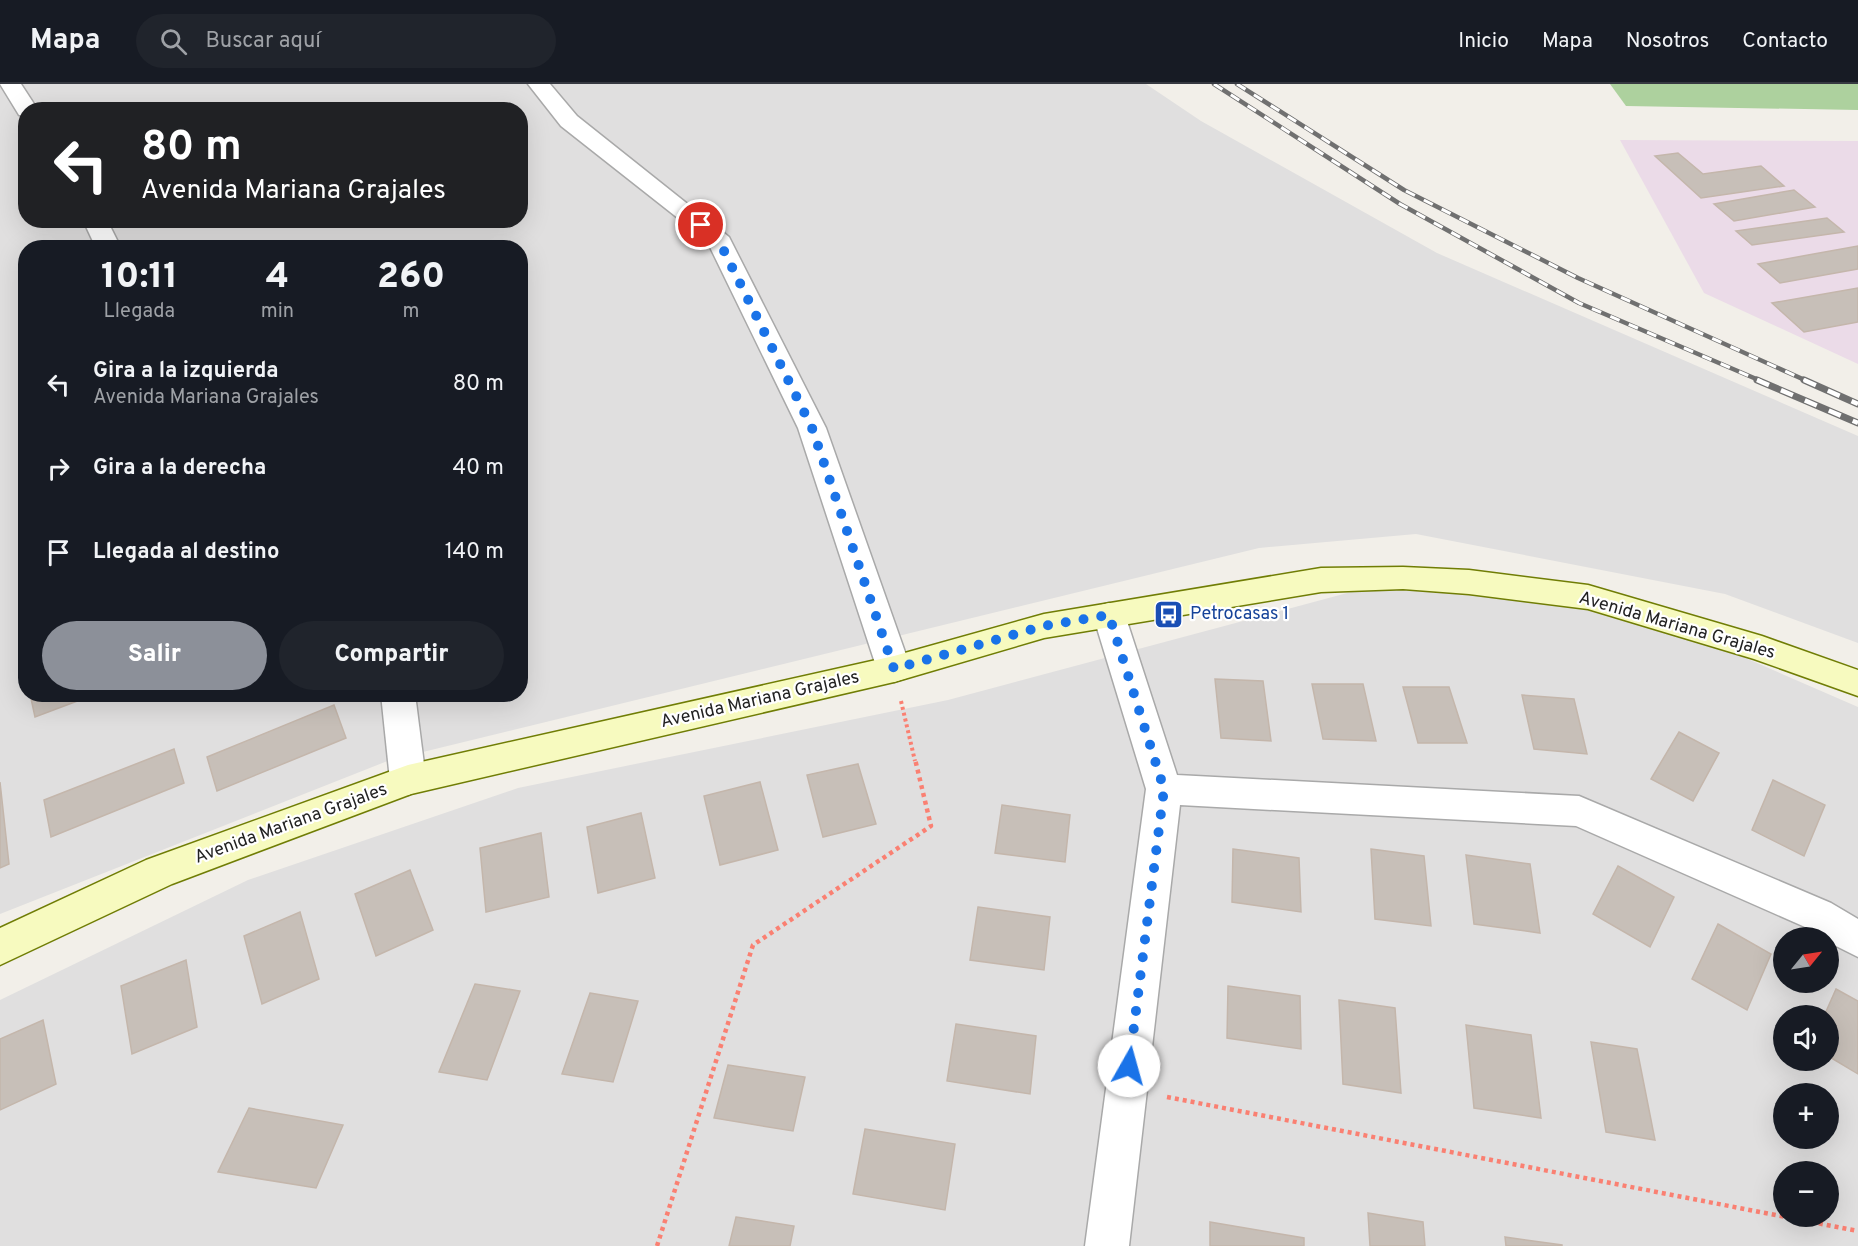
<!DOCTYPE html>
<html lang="es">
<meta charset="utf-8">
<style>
:root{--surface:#171b24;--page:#20242c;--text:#f1f3f6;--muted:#9ea1a6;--line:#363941;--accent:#8c9099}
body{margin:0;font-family:Overpass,sans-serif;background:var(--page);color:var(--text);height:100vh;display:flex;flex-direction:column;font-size:22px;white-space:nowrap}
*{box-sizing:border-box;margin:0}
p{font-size:20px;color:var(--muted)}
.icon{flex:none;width:33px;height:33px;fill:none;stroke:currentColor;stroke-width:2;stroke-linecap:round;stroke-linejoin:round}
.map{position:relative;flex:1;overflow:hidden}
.details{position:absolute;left:18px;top:156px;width:510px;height:462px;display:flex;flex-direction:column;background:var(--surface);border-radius:24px;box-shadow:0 6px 24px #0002}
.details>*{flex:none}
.top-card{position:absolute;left:18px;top:18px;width:510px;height:126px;border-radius:24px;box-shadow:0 6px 24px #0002;background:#202124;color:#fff;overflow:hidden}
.needle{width:39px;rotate:60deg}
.buttons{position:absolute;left:1773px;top:843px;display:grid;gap:12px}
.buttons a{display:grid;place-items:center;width:66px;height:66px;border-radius:50%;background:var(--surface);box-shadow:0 6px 24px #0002;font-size:30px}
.pin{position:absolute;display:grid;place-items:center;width:51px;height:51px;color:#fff;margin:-26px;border:3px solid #fff;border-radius:50%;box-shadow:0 2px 6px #0007}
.me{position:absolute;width:66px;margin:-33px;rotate:7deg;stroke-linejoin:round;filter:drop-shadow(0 0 4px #0008)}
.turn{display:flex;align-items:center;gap:21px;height:126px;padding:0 24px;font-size:27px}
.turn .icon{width:78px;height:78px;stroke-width:2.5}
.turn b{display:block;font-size:42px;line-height:51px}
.eta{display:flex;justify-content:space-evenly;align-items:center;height:102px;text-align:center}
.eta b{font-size:36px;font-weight:800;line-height:42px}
.primary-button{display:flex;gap:12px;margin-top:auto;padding:12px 24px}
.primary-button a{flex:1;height:69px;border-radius:36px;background:var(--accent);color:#fff;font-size:24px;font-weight:800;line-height:69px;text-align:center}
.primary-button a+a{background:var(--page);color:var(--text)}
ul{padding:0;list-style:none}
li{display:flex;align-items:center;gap:18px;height:84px;padding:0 24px}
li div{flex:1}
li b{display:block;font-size:22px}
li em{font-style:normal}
header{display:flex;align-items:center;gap:36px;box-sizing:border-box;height:84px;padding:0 30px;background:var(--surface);border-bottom:2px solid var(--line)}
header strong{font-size:28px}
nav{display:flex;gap:33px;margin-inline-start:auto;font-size:21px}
.search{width:420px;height:54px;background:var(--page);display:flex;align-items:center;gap:15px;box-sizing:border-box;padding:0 21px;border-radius:33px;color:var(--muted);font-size:22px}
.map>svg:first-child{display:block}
</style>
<header>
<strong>Mapa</strong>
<div class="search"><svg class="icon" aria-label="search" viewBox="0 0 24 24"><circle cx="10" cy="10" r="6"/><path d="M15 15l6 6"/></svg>Buscar aquí</div>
<nav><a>Inicio</a><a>Mapa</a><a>Nosotros</a><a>Contacto</a></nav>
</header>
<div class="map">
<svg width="1858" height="1162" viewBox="0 0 1858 1162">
<rect width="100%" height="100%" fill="#f2efe9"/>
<g fill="#e0dfdf" fill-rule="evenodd">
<path d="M0,0H1146L1201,37L1437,169L1858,352V559L1725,510L1416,450L1259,464L390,676L0,830ZM26,26H520V136H26ZM26,164H520V610H26Z"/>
<path d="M1403,494L1656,535L1858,623V1162H0V916L248,796L518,704L948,616ZM1784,854H1828V898H1784ZM1784,932H1828V976H1784ZM1784,1010H1828V1054H1784ZM1784,1088H1828V1132H1784Z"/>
</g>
<polygon fill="#ebdbe8" points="1620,56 1858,57 1858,280 1704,209"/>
<polygon fill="#add19e" points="1610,0 1858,0 1858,26 1626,22"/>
<g fill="#c7bfb8" stroke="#c4b6ab" stroke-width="1.5">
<polygon points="1678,69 1703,90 1761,82 1784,102 1701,114 1655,72"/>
<polygon points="1794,106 1815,123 1734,137 1714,120"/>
<polygon points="1827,134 1844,148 1752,161 1736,147"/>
<polygon points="1858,162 1858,185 1780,199 1758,180"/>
<polygon points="1858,204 1858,238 1804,248 1772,219"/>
<polygon points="1215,595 1263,597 1271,657 1221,654"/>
<polygon points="1312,600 1363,600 1376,657 1323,655"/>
<polygon points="1403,603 1449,603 1467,659 1418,659"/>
<polygon points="30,610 96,610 35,633"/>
<polygon points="1522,611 1574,615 1587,670 1534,665"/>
<polygon points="334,621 346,654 217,707 207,673"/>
<polygon points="1679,648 1719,669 1693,717 1651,695"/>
<polygon points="174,665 184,699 51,753 44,716"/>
<polygon points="858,680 876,740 823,753 807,691"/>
<polygon points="1773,696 1825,721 1804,772 1752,746"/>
<polygon points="0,698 9,780 0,784"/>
<polygon points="760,698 778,766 720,781 704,712"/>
<polygon points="1002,721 1070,731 1065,778 995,769"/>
<polygon points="641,729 655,794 598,809 587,743"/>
<polygon points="541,749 549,813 486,828 480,764"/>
<polygon points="1233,765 1299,774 1301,828 1232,818"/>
<polygon points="1371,765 1424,772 1431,842 1375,835"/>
<polygon points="1466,771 1530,780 1540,849 1474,840"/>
<polygon points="1618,782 1674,813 1650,863 1593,830"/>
<polygon points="410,786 433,846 376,872 355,810"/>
<polygon points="978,823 1050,833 1044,886 970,876"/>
<polygon points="300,828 319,895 262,920 244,852"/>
<polygon points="1718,840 1771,870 1747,926 1692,895"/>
<polygon points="186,876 197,943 132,970 121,902"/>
<polygon points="475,900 520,907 487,996 439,988"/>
<polygon points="1228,902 1300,912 1301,965 1227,954"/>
<polygon points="1836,905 1858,917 1858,990 1828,972 1828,932 1824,932"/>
<polygon points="590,909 638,917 613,998 562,990"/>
<polygon points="1339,916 1395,924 1401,1009 1343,1000"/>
<polygon points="43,936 56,1000 0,1026 0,955"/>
<polygon points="956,940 1036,952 1030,1010 947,997"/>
<polygon points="1466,941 1531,951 1541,1034 1474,1024"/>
<polygon points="1591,958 1637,965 1655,1056 1606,1048"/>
<polygon points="728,981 805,993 793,1047 714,1034"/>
<polygon points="249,1024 343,1041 316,1104 218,1088"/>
<polygon points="865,1045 955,1060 945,1126 853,1110"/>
<polygon points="1368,1129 1423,1138 1425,1162 1370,1162"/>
<polygon points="736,1133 794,1142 790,1162 729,1162"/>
<polygon points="1210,1138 1304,1154 1304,1162 1210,1162"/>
<polygon points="1505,1153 1562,1161 1562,1162 1506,1162"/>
</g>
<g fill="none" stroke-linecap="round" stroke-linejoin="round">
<defs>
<g id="street">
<polygon points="0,0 21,0 38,26 26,26 26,32 19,31"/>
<polygon points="528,0 550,0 577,32 729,153 826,344 911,585 906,594 894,598 882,594 877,585 798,344 707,157 561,42"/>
<polygon points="83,136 107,136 121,164 96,164"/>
<polygon points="1109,519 1120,522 1125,531 1177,691 1579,712 1831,819 1858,835 1858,873 1828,858 1828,854 1821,854 1805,843 1576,742 1180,721 1129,1162 1085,1162 1146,705 1093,531 1098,522"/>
<polygon points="381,610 415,610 426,696 420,706 408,711 396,706 390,696"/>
</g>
<polygon id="secondary" points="1403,483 1469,486 1588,501 1762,552 1858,586 1858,612 1754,575 1588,525 1469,510 1403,505 1321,508 1044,554 894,598 411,710 172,800 0,881 0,844 146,776 408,681 894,572 1044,530 1321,484"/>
</defs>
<use href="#street" stroke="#a9a9a9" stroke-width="3"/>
<use href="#secondary" stroke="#707d05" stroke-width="3"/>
<polyline stroke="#fa8072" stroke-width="4" stroke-dasharray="3 3" stroke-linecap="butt" points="901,617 915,677"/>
<g stroke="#fa8072" stroke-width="4.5" stroke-dasharray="4 4" stroke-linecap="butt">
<polyline points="1167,1013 1858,1147"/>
<polyline points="657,1162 753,861 931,742 915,675"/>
</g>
<use href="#street" fill="#fff" fill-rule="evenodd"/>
<use href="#secondary" fill="#f7fabf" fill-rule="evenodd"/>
<defs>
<g id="rail-far1">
<polyline points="1214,0 1400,120 1579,219 1761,297"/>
<polyline points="1237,0 1404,106 1578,194 1807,297"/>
</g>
<g id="rail">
<polyline points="1757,296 1858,339"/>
<polyline points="1804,296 1858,320"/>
</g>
</defs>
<use href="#rail-far1" stroke="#707070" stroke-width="4.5"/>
<use href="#rail" stroke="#707070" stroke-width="7"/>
<use href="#rail-far1" stroke="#fff" stroke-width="3" stroke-dasharray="10" stroke-linecap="butt"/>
<use href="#rail" stroke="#fff" stroke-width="4.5" stroke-dasharray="13" stroke-linecap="butt"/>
</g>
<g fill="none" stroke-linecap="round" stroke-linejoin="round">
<polyline stroke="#1a73e8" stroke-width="10" stroke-dasharray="0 18" points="701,141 717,153 812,344 894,585 1044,542 1109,531 1164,705 1129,982"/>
</g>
<defs>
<symbol id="bus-square" viewBox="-11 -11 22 22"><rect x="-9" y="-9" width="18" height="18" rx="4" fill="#1a4fb4" stroke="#fff"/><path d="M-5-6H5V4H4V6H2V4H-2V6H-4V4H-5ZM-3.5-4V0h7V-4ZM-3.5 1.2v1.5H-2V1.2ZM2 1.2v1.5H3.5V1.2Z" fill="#fff"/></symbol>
</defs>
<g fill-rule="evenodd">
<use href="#bus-square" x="1152" y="514" width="33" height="33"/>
</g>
<g text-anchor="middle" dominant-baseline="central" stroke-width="4.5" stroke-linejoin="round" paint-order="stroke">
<g font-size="18" fill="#164399" stroke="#fff" text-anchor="start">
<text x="1190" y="530">Petrocasas 1</text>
</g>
<g font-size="18" fill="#222" stroke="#fff">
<text transform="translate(1677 542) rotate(16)">Avenida Mariana Grajales</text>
<text transform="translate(760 616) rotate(-13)">Avenida Mariana Grajales</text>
<text transform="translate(291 740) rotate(-20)">Avenida Mariana Grajales</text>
</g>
</g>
</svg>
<div class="buttons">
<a><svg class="needle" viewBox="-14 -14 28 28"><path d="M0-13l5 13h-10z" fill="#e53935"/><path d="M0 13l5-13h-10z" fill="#9ea1a6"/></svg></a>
<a><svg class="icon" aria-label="sound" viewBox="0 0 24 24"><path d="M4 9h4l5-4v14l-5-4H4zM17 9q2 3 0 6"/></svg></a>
<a>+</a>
<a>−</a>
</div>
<div class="pin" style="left:701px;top:141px;background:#d93025"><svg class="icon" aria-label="arrive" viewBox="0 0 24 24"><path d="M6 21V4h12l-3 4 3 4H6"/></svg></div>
<svg class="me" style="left:1129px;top:982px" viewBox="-20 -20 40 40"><circle r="19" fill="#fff"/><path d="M0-13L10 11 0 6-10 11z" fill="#1a73e8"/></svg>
<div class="top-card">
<div class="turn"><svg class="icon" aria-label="left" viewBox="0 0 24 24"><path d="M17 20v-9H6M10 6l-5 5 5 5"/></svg><div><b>80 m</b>Avenida Mariana Grajales</div></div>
</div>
<section class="details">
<div class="eta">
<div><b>10:11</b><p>Llegada</p></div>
<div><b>4</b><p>min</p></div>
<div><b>260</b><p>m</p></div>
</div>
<ul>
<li><svg class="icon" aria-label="left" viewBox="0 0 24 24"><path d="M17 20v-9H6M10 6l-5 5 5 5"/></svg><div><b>Gira a la izquierda</b><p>Avenida Mariana Grajales</p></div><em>80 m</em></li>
<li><svg class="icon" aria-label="right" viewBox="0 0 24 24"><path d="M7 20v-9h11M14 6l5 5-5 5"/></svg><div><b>Gira a la derecha</b></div><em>40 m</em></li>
<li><svg class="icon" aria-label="arrive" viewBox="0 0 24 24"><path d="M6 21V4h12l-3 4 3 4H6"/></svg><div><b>Llegada al destino</b></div><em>140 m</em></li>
</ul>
<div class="primary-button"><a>Salir</a><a>Compartir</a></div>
</section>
</div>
